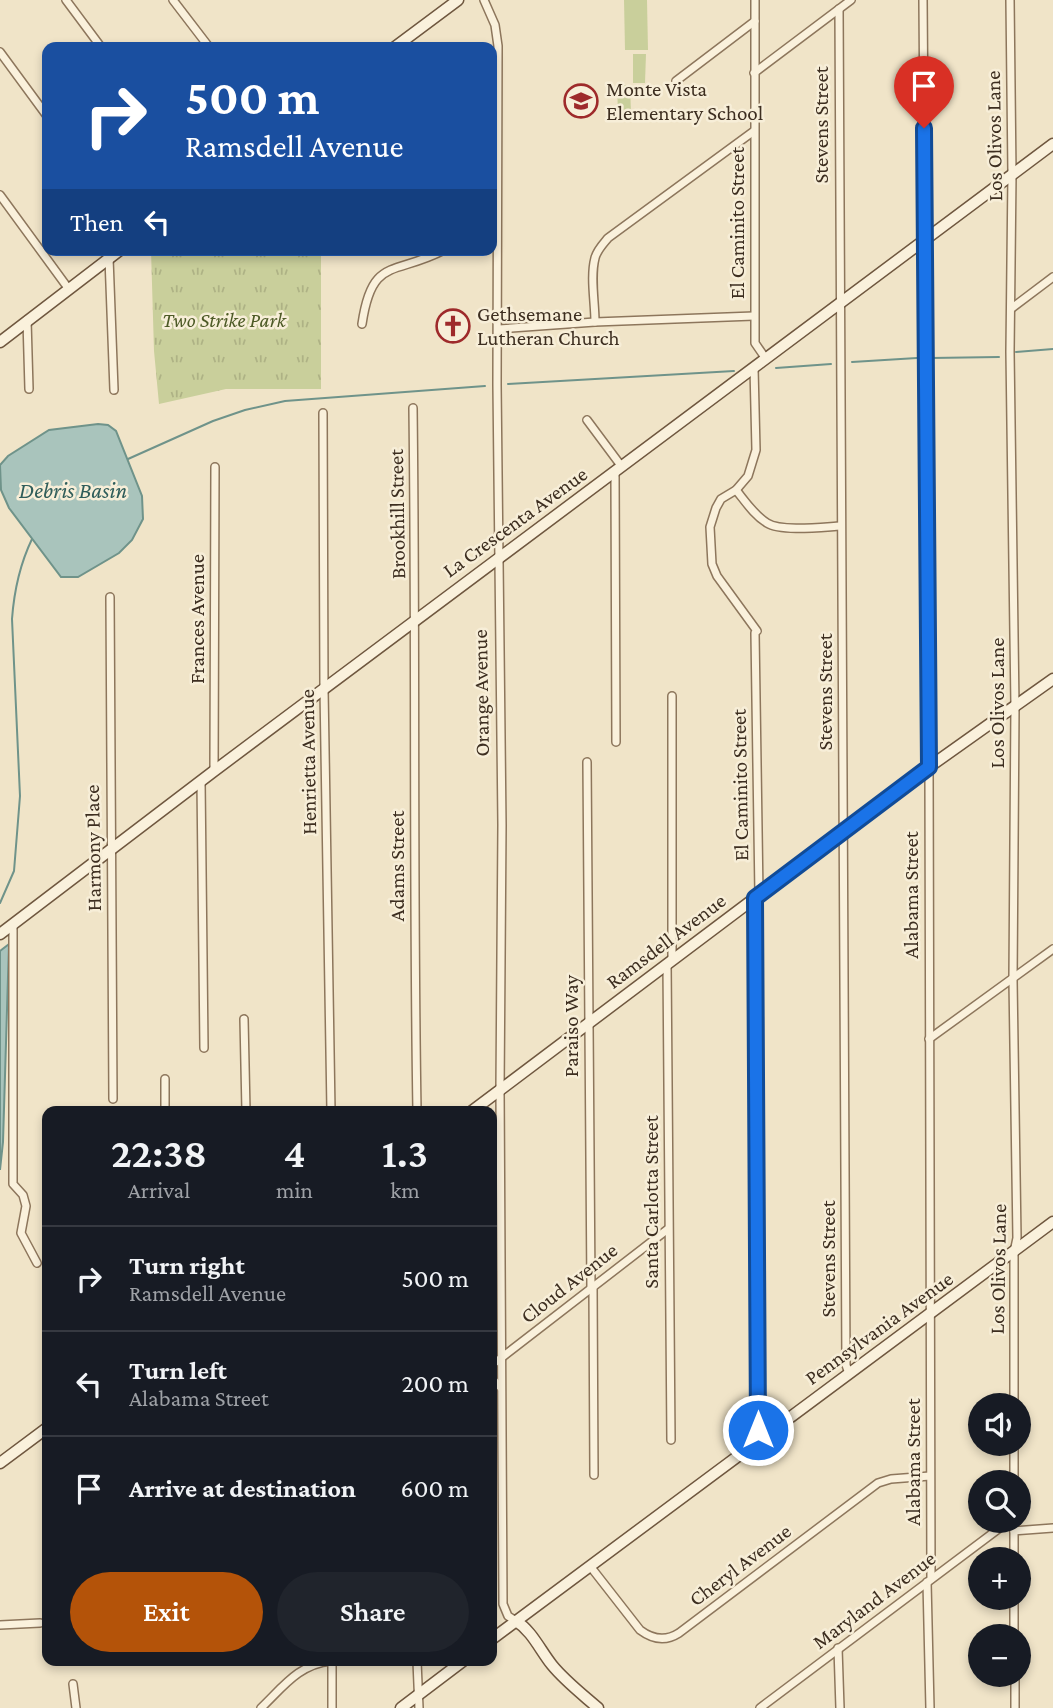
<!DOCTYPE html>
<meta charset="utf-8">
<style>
:root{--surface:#171b24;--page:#20242c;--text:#f1f3f6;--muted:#9ea1a6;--line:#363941;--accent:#b45309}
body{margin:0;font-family:"Crimson Pro",serif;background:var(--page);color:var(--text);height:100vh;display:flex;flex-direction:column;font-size:26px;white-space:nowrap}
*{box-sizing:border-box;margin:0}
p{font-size:23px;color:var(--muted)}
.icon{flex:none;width:38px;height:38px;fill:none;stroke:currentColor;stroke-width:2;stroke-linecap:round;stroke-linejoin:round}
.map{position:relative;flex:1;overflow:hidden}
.side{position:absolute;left:42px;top:1106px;width:455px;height:560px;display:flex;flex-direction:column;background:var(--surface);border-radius:14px;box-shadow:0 4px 10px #0003}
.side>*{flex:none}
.top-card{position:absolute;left:42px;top:42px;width:455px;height:214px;border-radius:14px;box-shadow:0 4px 10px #0003;background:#1a4fa0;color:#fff;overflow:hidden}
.tools{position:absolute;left:968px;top:1393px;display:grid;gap:14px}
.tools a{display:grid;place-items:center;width:63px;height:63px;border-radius:50%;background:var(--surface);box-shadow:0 4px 10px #0003;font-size:35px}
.pin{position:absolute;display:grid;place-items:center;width:60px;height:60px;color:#fff;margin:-72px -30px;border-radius:50% 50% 50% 0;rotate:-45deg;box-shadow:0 0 7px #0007}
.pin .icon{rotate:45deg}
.me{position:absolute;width:77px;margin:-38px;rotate:0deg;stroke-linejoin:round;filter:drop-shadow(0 0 5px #0008)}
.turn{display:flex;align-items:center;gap:24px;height:147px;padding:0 28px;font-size:32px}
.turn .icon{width:91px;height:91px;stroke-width:2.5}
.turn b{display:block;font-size:49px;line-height:60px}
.then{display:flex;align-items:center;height:66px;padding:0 28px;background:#0003;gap:14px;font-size:26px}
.eta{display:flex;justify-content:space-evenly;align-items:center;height:119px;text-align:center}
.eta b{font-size:42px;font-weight:600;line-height:49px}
.button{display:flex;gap:14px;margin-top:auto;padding:14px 28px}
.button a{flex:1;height:80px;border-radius:42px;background:var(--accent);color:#fff;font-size:28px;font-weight:600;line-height:80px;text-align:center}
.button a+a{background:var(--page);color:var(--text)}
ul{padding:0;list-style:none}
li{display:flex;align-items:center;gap:21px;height:105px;padding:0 28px;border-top:2px solid var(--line)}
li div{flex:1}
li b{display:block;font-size:26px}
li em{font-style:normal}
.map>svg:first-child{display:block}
</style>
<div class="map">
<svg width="1053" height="1708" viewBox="0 0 1053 1708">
<defs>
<pattern id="park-tufts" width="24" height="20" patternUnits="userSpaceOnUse" patternTransform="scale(1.75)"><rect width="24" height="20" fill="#c9cf9b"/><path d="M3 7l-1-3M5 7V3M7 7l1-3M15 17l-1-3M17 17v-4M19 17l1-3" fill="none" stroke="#aeb285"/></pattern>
</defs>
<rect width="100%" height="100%" fill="#f0e4c8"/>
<g fill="#c9cf9b">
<polygon points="624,0 647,0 648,50 625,50"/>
<polygon points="633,54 646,54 645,83 633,83"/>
<polygon points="617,85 630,85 631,113 618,113"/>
</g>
<polygon fill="url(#park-tufts)" points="151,250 321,250 321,389 226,389 159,404 154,351"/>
<g fill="#a9c4bc" stroke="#6f938a" stroke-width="2">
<polygon points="98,424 108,425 116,431 142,496 143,519 132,540 119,553 78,577 61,577 9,508 1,490 0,465 8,456 49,430"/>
<polygon points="9,944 3,1142 0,1170 0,951"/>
</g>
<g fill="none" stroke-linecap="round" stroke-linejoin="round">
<g stroke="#6f938a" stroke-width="2">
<polyline points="1016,352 1053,349"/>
<polyline points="931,358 999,357"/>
<polyline points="852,362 917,358"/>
<polyline points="776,368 831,364"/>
<polyline points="508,384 734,371"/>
<polyline points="128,459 213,421 245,410 285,401 485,386"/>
<path d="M0,903L14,871L20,796L12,619C14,592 20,564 32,539"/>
</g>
<defs>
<g id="street">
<polyline points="66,0 101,47"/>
<polyline points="173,0 209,47"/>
<polyline points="484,0 495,25 498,46 497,385 502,825 500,1090 503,1604 508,1616 516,1621"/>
<polyline points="755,0 755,343 766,359"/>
<polyline points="923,0 929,767 931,1579"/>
<polyline points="1010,0 1012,174 1010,352 1015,706 1013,980 1017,1238 1014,1252 1014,1405"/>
<polyline points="839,9 846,1365 849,1374"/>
<polyline points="0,52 47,116"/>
<polyline points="754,73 851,0"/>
<polyline points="676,81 755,21"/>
<polyline points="0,195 68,288"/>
<polyline points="109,258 114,390"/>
<polyline points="1012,308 1053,277"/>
<polyline points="27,320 29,389"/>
<path d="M595,322C595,302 590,277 595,258C597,250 603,244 608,238L754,131"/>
<path d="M362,324C372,256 394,276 444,250"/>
<polyline points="499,329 595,322 754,316"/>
<polyline points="754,368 756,450 748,476 736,490 721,499 716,508 710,527 712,564 717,576 757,631"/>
<path d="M413,408C416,642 413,877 417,1111"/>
<polyline points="323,413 324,689 331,1111"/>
<polyline points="587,420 622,467"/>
<polyline points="615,473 616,742"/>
<path d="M736,490C745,501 754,515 767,523C781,532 823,527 840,526"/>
<polyline points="110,597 113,1099"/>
<polyline points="755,633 759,895"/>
<polyline points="672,696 672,960"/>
<polyline points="587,762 591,1289"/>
<polyline points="214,771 215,467"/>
<polyline points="201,781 204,1048"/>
<polyline points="755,898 760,1440"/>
<polyline points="13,924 13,1184 23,1195 26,1206 21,1233 37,1263"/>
<polyline points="667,964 671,1440"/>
<polyline points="244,1019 246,1111"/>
<polyline points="929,1039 1053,949"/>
<polyline points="165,1079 165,1111"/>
<polyline points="593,1288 594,1475"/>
<polyline points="492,1365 668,1229"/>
<polyline points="492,1378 501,1388"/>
<polyline points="1014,1482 1014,1444"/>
<polyline points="1014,1521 1014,1559"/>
<polyline points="1014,1531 1053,1528"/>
<path d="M590,1566L640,1630C652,1639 665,1642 679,1633L878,1483L891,1479L930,1476"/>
<polyline points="927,1582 930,1708"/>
<polyline points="1014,1598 1014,1636"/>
<polyline points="0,1625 40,1623"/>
<polyline points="838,1648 840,1708"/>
<polyline points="332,1661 332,1708"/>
<polyline points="417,1661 419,1708"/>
<polyline points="1015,1675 1015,1708"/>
<polyline points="73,1684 76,1708"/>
<path d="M261,1708C283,1687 299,1664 331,1661"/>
<polyline points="760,1708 1009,1521"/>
</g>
<g id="secondary">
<polyline points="395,47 458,0"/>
<polyline points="0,342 120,250"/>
<polyline points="0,934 214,771 1053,144"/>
<polyline points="472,1111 929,767 1053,679"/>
<polyline points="0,1463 47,1428"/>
<path d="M516,1621C532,1631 540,1650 552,1665C565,1681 582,1694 598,1708"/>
<polyline points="492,1639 1053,1222"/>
<polyline points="401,1708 463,1661"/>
</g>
</defs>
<use href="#street" stroke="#8d765c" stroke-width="10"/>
<use href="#secondary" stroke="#6f573f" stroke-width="13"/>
<use href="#street" stroke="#faf1dc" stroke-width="7"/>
<use href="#secondary" stroke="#faf1dc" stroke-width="10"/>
</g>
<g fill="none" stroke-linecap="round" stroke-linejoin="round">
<defs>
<polyline id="route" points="758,1430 755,898 929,767 924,128"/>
</defs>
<use href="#route" stroke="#114b97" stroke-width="18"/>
<use href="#route" stroke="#1a73e8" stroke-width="12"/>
</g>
<defs>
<symbol id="school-ring" viewBox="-11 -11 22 22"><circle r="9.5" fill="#f7eed8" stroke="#9e2a2b" stroke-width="1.5"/><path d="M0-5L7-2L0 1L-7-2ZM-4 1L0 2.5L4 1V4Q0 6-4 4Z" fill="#9e2a2b"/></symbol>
<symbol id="church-ring" viewBox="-11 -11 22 22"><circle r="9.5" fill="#f7eed8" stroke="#9e2a2b" stroke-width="1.5"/><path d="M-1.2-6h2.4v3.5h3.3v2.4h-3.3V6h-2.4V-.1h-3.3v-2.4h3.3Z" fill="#9e2a2b"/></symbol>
</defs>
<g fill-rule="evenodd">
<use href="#school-ring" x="562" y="82" width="38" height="38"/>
<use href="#church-ring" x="434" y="307" width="38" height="38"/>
</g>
<g text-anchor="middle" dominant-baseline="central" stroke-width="5" stroke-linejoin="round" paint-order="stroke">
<g font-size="21" fill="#3d2e20" stroke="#f7eed8" text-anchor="start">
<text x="606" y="89">Monte Vista<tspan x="606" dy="24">Elementary School</tspan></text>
<text x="477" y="314">Gethsemane<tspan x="477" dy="24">Lutheran Church</tspan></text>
</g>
<g font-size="21" fill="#3d2e20" stroke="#f7eed8">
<text transform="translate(821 125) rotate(-90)">Stevens Street</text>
<text transform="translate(994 136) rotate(-91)">Los Olivos Lane</text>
<text transform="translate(737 223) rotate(-90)">El Caminito Street</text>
<text transform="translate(397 514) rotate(-91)">Brookhill Street</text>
<text transform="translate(515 522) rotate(-36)">La Crescenta Avenue</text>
<text transform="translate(197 619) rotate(-90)">Frances Avenue</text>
<text transform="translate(825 692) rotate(-90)">Stevens Street</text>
<text transform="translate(481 693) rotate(-91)">Orange Avenue</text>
<text transform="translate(997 703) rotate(-90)">Los Olivos Lane</text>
<text transform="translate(308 762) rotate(-91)">Henrietta Avenue</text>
<text transform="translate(740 785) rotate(-91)">El Caminito Street</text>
<text transform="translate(93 848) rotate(-91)">Harmony Place</text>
<text transform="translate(397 866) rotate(-90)">Adams Street</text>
<text transform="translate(911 895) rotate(-90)">Alabama Street</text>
<text transform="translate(666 941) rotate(-37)">Ramsdell Avenue</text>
<text transform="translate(571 1026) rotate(-90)">Paraiso Way</text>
<text transform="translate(651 1202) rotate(-90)">Santa Carlotta Street</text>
<text transform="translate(828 1259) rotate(-90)">Stevens Street</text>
<text transform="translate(998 1269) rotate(-89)">Los Olivos Lane</text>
<text transform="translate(569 1283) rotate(-38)">Cloud Avenue</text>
<text transform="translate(879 1328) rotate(-36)">Pennsylvania Avenue</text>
<text transform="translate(913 1462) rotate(-90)">Alabama Street</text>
<text transform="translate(740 1565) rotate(-37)">Cheryl Avenue</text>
<text transform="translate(874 1600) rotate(-37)">Maryland Avenue</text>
</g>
<g font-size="21" font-style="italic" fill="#4d5a26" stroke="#f7eed8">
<text x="224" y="320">Two Strike Park</text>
</g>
<g font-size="23" font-style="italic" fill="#2f5d5a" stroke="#f7eed8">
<text x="73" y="490">Debris Basin</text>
</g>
</g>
</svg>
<div class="tools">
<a><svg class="icon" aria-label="sound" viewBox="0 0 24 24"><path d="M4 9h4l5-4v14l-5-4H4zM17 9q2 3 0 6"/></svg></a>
<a><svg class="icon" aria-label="search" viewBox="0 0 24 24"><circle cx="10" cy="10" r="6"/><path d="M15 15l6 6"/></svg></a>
<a>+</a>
<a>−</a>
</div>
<div class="pin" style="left:924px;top:128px;background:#d93025"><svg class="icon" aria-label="arrive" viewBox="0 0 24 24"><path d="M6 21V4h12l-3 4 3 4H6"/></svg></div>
<svg class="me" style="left:758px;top:1430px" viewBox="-20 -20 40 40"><circle r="17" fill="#1a73e8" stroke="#fff" stroke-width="3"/><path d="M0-11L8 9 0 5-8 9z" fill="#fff"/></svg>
<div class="top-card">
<div class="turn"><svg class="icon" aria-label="right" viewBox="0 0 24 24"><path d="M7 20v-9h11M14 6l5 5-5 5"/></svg><div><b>500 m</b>Ramsdell Avenue</div></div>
<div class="then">Then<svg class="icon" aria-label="left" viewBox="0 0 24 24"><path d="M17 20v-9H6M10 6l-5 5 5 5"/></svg></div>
</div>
<section class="side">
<div class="eta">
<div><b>22:38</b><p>Arrival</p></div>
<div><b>4</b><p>min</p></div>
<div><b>1.3</b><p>km</p></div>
</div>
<ul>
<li><svg class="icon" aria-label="right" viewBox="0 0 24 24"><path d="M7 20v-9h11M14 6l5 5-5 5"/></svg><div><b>Turn right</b><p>Ramsdell Avenue</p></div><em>500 m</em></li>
<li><svg class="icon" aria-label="left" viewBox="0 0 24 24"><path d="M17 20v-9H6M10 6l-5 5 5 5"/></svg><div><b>Turn left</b><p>Alabama Street</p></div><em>200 m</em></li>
<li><svg class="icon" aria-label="arrive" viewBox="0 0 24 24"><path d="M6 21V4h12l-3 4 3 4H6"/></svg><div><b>Arrive at destination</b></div><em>600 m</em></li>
</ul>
<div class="button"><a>Exit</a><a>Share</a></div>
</section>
</div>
